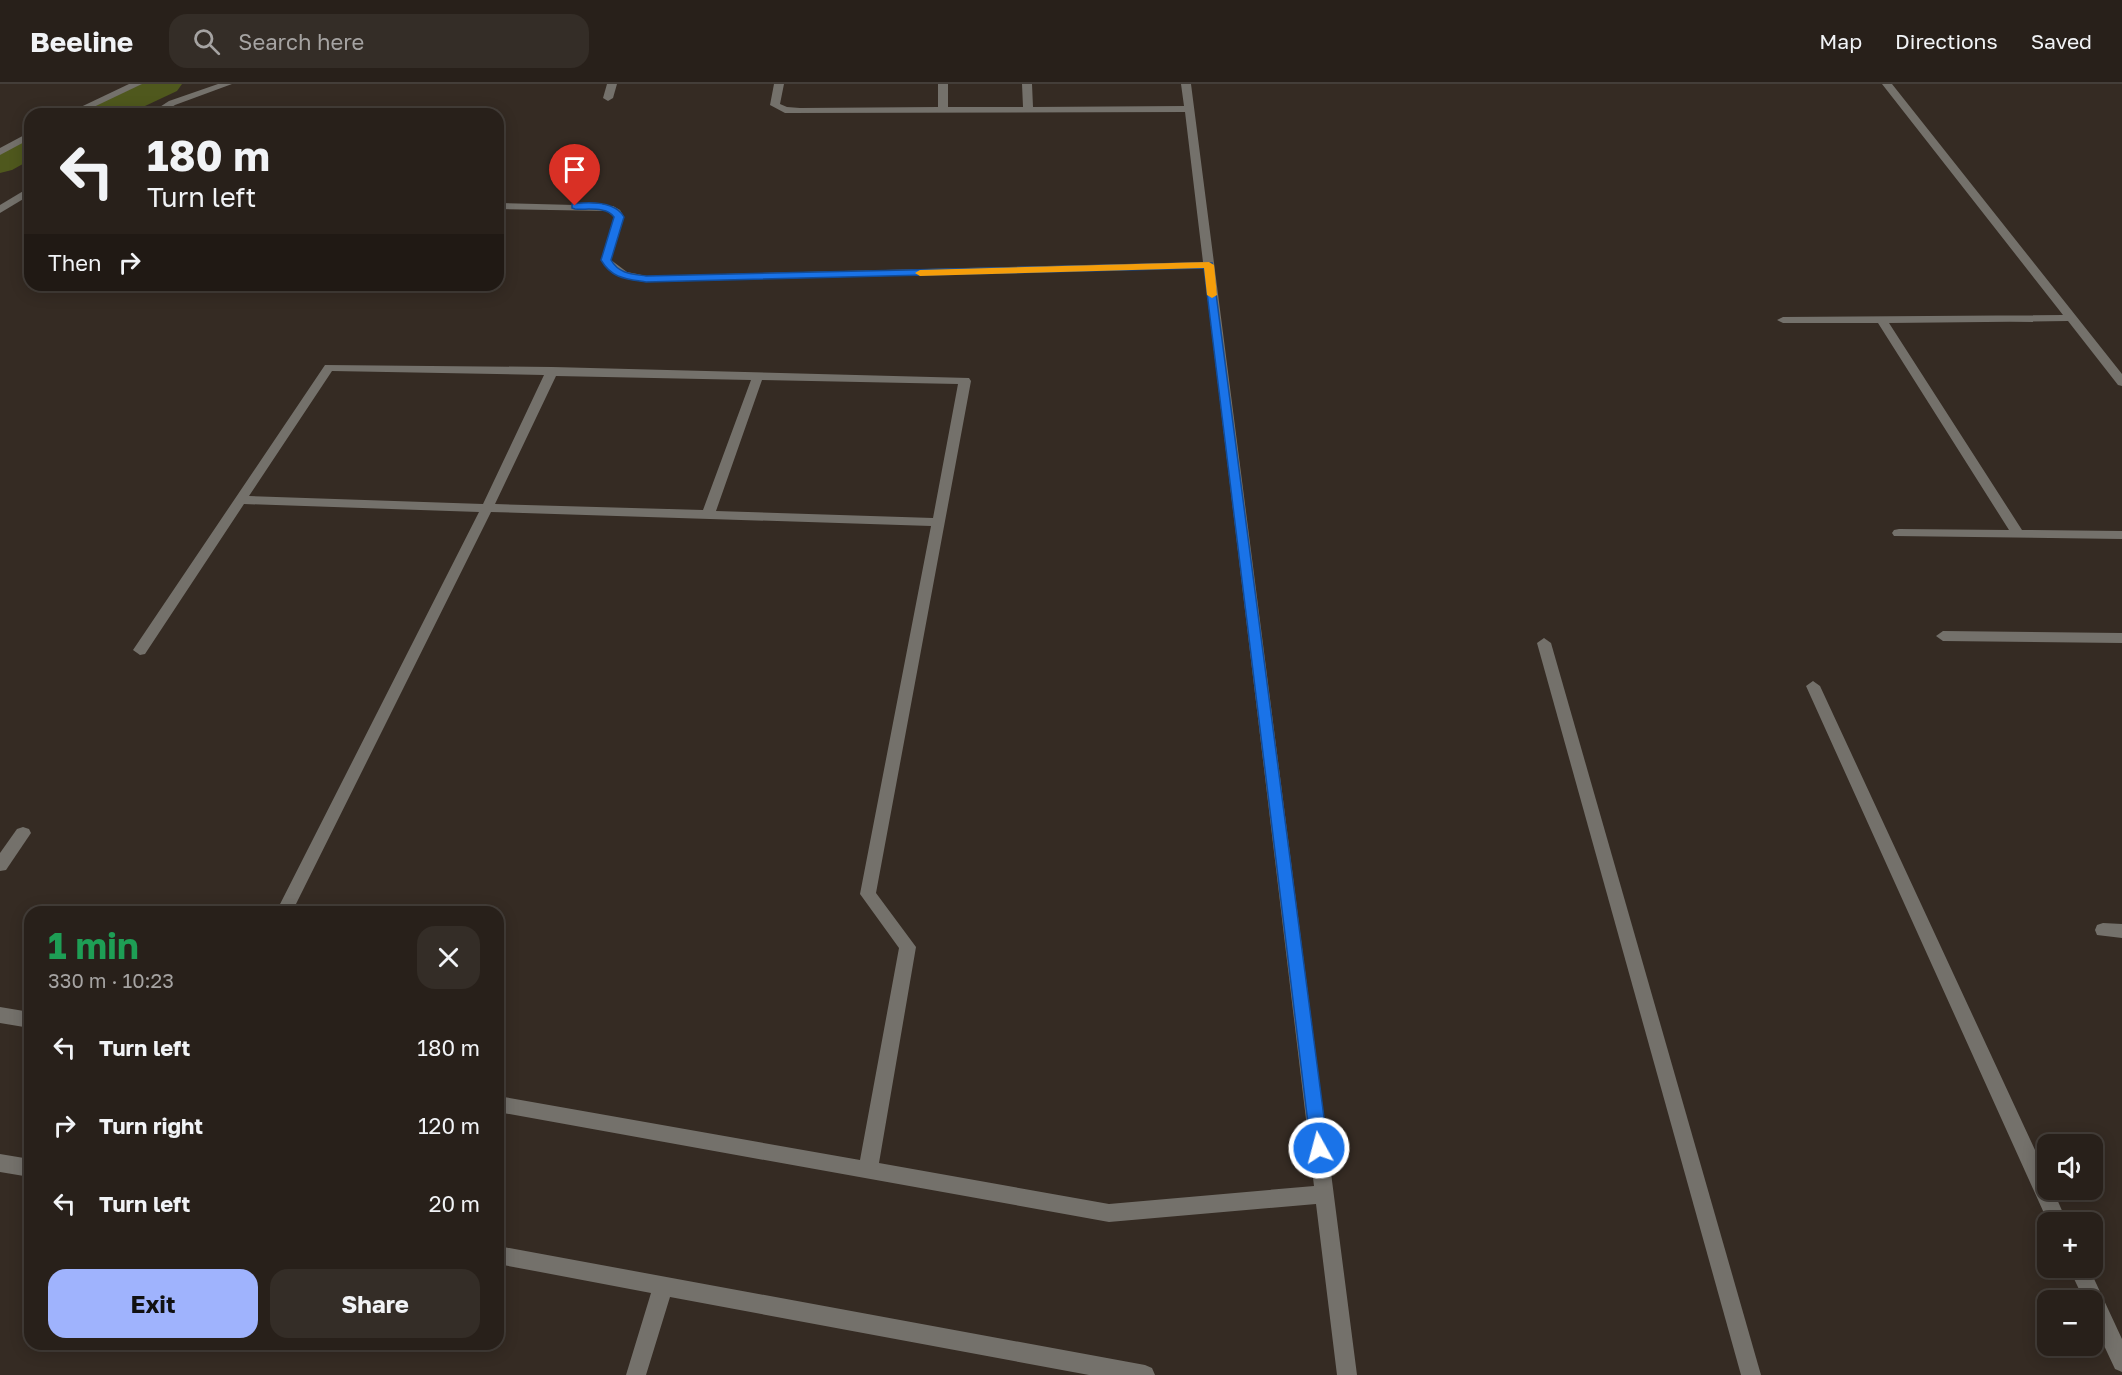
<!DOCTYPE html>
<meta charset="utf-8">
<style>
:root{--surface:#28201a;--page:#342d27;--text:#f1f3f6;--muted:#a5a3a2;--line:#443e39;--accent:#9fb3fd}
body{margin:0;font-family:"Golos Text",sans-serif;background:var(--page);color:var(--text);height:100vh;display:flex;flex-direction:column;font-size:22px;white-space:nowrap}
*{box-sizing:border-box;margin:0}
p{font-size:20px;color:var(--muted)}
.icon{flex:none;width:33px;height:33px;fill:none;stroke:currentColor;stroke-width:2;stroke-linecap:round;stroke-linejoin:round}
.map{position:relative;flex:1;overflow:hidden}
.details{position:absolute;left:24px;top:822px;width:480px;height:444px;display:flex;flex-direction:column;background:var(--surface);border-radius:18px;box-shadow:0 3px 15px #0003,0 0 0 2px var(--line)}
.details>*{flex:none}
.guide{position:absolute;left:24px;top:24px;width:480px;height:183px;border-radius:18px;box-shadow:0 3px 15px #0003,0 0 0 2px var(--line);background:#28201a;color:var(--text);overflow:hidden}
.buttons{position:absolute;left:2037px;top:1050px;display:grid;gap:12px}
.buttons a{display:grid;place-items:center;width:66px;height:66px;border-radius:12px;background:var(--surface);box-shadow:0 3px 15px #0003,0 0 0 2px var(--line);font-size:30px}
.pin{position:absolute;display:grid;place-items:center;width:51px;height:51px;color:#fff;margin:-62px -26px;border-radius:50% 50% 50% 0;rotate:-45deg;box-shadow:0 0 6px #0007}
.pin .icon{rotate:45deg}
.me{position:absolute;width:66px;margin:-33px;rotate:353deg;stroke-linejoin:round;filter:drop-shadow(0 0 4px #0008)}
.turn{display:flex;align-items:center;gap:21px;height:126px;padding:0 24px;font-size:27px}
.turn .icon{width:78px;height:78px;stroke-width:2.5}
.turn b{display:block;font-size:42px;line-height:51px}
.then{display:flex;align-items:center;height:57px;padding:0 24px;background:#0003;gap:12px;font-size:22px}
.round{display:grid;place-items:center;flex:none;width:63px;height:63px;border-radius:18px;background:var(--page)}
.summary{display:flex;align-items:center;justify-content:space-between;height:102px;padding:0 24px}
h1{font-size:36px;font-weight:700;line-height:45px;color:#1e9e55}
.action{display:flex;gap:12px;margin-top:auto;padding:12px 24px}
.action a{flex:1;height:69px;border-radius:18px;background:var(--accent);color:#111;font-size:24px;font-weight:700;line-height:69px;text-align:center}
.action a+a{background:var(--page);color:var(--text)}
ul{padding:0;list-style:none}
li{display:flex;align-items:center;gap:18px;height:78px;padding:0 24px}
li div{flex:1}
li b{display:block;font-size:22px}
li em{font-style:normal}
header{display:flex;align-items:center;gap:36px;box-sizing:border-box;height:84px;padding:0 30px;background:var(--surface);border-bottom:2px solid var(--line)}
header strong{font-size:28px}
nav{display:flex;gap:33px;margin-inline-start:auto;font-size:21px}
.search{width:420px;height:54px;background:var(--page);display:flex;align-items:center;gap:15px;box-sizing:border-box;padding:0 21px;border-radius:18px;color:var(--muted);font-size:22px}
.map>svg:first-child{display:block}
</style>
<header>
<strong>Beeline</strong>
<div class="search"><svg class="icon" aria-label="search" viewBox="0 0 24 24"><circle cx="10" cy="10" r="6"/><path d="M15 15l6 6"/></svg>Search here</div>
<nav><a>Map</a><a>Directions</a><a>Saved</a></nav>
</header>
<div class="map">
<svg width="2122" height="1291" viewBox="0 0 2122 1291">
<rect width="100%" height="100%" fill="#352b23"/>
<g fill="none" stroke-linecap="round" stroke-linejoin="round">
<g fill="#4f581d" fill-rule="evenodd">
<polygon points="141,0 182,0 177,7 128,30 86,30 91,23"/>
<polygon points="30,53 30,76 12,86 0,89 0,66 18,56"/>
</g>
<g fill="#74716b" fill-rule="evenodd">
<polygon points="129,0 142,0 79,30 66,30"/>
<polygon points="218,0 232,0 175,21 161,30 149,30 169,17"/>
<polygon points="607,0 617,0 613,14 608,17 603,14"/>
<path d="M774,0H784L780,20L787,23L800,24L938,23V0H948V23H1023L1022,0H1032L1033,23L1184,22L1181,0H1191L1357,1291H1337L1316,1120L1109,1138L498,1028V1012L860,1076L899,864L860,810L931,442L491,428L292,828H276L479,428L244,420L145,570L140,571L133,566L325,281L552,283L969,294L971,297L876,809L916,863L879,1079L1109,1120L1314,1102L1204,184L647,198L615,191L601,176L614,133L607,127L498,125V119L613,122L620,126L624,133L611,176L627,188L647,192L1203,178L1185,28L785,29L770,21ZM332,287L544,291L483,420L249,412ZM556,292L751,296L703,426L495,420ZM762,296L958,300L933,434L716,427Z"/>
<polygon points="1882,0 1892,0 2122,290 2122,302 2118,301 2068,237 1889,239 2022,446 2122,447 2122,455 1894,452 1892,449 1894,446 1899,445 2009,446 1878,239 1783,239 1777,236 1783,233 2063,231"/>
<polygon points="30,48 30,55 0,71 0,64"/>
<polygon points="30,103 30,111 0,129 0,121"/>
<polygon points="1943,547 2122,549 2122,559 1943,557 1936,552"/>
<polygon points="1544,554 1551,559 1761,1291 1741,1291 1537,559"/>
<polygon points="1813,597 1820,602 2048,1094 2048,1106 2053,1106 2067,1138 2048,1138 1806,602"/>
<polygon points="23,743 29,745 31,749 6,786 0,787 0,769 17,745"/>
<polygon points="2103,839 2122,840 2122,854 2097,851 2095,846 2097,841"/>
<polygon points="0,923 30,928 30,944 0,939"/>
<polygon points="0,1070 30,1075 30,1093 0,1088"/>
<polygon points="498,1162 1145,1281 1152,1284 1155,1291 1089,1291 670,1213 646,1291 626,1291 651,1209 498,1180"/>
<polygon points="2069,1184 2089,1184 2122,1255 2122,1288 2115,1285 2092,1236 2092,1216 2084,1216"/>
</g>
</g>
<path fill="#1a73e8" stroke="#114b97" stroke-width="1.5" d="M572,120C588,118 615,117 624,133L611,176C619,190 632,190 646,192L1212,179L1328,1064L1325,1069L1319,1072L1313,1069L1311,1064L1204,184L646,198C627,195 612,195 601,176L614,133C607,122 587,126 575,125L572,124Z"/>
<polygon fill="#f59e0b" points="1209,178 1214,181 1217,211 1212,214 1207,211 1204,184 920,192 915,189 920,186"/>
</svg>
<div class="buttons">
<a><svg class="icon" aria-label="sound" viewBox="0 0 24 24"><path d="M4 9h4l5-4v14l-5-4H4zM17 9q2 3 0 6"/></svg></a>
<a>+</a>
<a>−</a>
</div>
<div class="pin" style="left:575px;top:122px;background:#d93025"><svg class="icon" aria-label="arrive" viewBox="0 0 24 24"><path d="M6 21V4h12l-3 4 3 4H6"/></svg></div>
<svg class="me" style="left:1319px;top:1064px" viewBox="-20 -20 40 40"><circle r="17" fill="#1a73e8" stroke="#fff" stroke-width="3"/><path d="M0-11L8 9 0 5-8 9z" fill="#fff"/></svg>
<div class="guide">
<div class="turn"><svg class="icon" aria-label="left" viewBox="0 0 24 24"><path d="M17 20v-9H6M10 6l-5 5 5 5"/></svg><div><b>180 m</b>Turn left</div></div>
<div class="then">Then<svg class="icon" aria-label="right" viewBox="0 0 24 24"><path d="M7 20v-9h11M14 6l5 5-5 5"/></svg></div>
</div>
<section class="details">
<div class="summary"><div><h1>1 min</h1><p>330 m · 10:23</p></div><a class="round"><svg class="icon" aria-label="close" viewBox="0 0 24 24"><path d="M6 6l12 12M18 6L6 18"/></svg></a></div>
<ul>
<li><svg class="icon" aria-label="left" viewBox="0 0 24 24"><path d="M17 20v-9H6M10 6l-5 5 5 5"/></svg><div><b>Turn left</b></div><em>180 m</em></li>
<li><svg class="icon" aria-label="right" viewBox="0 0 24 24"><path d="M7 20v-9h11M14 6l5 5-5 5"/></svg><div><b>Turn right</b></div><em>120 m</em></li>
<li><svg class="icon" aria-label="left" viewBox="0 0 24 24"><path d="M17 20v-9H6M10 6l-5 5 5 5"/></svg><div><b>Turn left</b></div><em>20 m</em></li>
</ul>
<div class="action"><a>Exit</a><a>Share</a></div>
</section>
</div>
